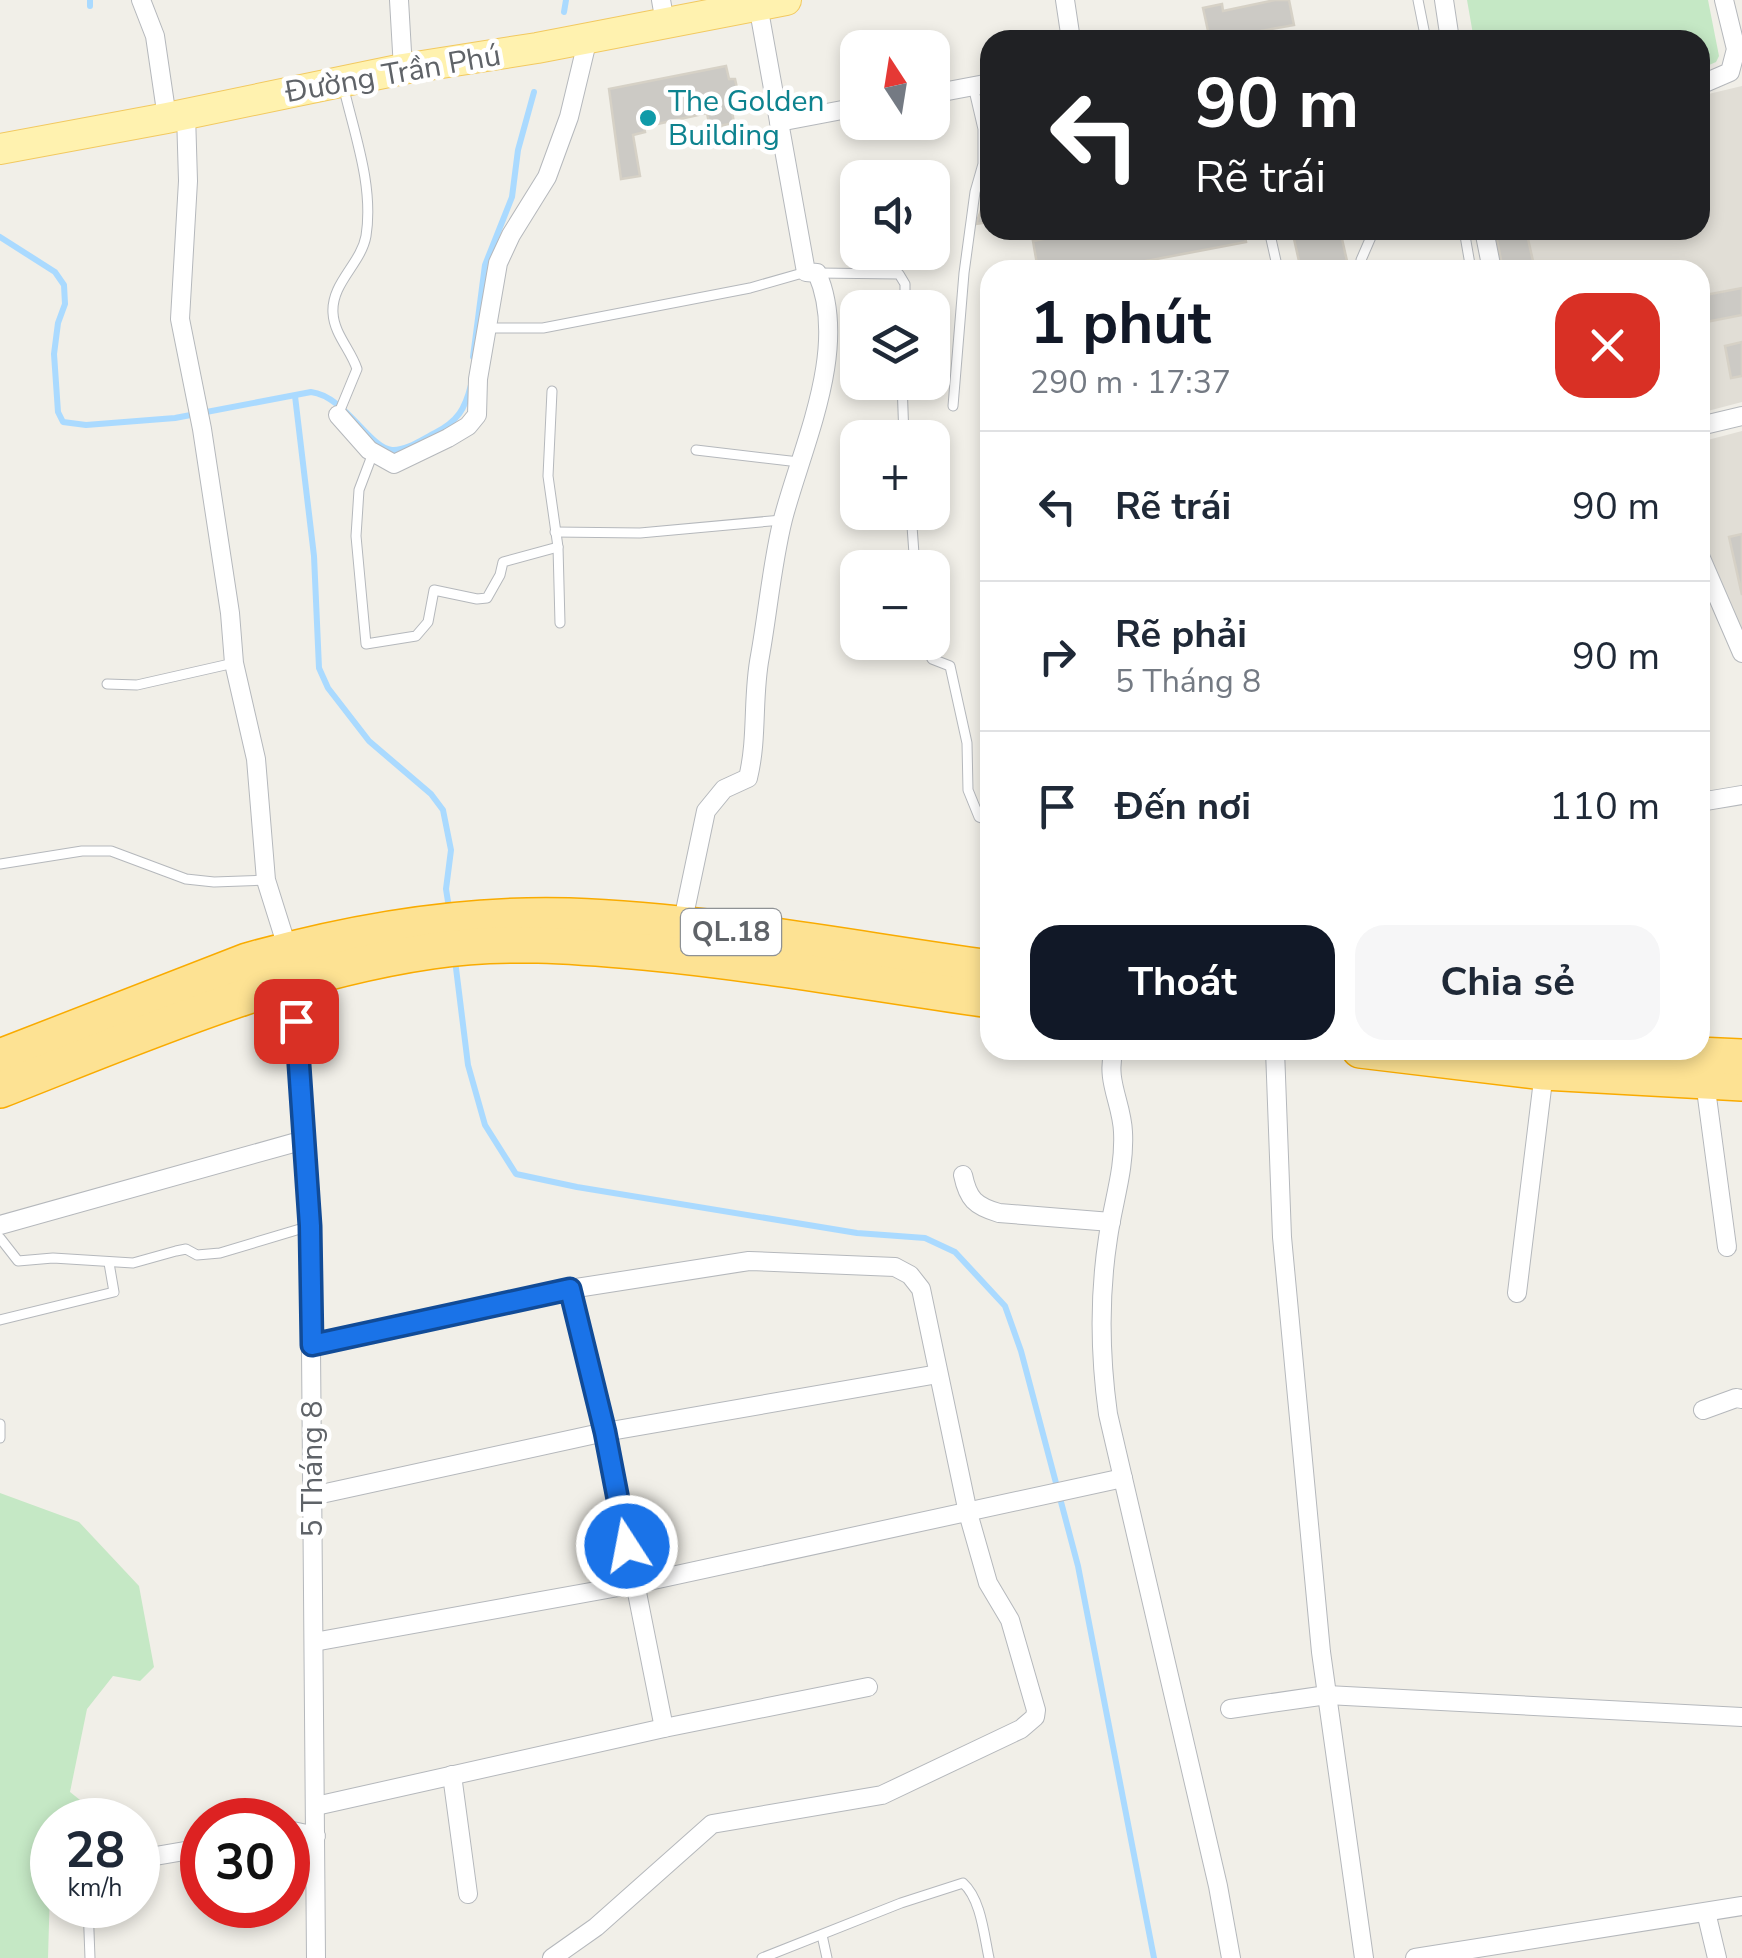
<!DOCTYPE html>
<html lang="vi">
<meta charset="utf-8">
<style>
:root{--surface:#fff;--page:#f6f6f7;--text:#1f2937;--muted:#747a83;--line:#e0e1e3;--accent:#111827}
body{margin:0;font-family:"Nunito Sans",sans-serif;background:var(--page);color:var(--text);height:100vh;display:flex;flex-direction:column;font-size:38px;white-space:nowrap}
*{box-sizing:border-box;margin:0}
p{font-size:32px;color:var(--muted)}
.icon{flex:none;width:55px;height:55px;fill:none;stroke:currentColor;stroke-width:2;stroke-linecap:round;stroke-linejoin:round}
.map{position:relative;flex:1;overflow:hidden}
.drawer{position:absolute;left:980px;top:260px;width:730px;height:800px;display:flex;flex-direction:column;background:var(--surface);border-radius:30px;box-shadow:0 5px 15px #0003}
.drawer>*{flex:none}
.banner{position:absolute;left:980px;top:30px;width:730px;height:210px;border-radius:30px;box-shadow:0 5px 15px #0003;background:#202124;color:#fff;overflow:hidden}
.needle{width:65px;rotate:348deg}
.tools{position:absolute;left:840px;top:30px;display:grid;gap:20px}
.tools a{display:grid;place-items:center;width:110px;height:110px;border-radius:20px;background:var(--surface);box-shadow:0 5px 15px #0003;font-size:50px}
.speed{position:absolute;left:30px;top:1798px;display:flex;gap:20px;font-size:50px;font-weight:700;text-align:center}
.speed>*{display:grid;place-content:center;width:130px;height:130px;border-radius:50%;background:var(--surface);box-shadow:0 5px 15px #0003;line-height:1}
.speed small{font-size:25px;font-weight:400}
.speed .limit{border:15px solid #d22;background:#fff;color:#111}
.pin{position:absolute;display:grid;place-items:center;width:85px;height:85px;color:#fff;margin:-42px;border-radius:20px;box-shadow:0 5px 15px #0006}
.me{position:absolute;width:110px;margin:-55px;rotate:349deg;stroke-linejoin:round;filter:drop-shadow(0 0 8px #0008)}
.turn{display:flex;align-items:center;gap:35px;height:210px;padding:0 50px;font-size:45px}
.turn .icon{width:130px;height:130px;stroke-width:2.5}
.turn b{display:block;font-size:70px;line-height:85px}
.round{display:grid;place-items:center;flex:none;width:105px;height:105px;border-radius:30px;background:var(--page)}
.head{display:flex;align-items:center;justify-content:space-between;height:170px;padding:0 50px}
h1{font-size:60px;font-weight:700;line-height:75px;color:var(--accent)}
.primary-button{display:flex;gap:20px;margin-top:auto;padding:20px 50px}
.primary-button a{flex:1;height:115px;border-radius:30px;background:var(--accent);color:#fff;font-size:40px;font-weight:700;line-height:115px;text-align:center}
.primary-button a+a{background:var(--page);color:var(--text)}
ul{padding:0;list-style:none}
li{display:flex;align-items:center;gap:30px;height:150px;padding:0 50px;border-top:2px solid var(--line)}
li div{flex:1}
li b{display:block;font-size:38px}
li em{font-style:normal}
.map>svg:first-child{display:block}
</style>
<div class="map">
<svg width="1742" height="1958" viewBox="0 0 1742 1958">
<rect width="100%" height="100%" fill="#f1efe8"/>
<g fill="#e1ded6">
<polygon points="1742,86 1742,402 1700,413 1700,270 1498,270 1489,230 1700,230 1700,96"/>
<polygon points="1742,431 1742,644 1733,610 1700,531 1700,442"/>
</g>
<g fill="#c5e8c5">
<polygon points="1467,0 1708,0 1719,56 1716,62 1700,69 1700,40 1474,40"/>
<polygon points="0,1493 79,1522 139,1586 154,1667 140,1681 113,1676 87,1709 70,1792 95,1812 113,1820 52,1820 48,1958 0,1958"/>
</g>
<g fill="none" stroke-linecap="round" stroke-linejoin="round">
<g stroke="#aadaff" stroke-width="6">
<polyline points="90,6 90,0"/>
<polyline points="564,12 566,0"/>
<path d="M0,237L55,272L64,285L65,304L58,323L54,354L58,412L63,422L86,425L175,418L311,392C345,396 370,449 392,450C406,451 423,439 435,433C458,421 465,409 471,385"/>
<polyline points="473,357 485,265 512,197 518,150 534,92"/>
<polyline points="295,396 314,556 319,668 328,688 369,741 431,794 443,810 451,850 446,889 449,908"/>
<polyline points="455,960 468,1065 485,1125 516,1174 577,1187 857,1233 925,1238 955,1252 1005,1306 1021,1351 1078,1566 1154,1958"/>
</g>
</g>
<g fill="#cccac5" stroke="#d6d1c6" stroke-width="2.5">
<polygon points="1275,0 1289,0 1294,25 1210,40 1203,8 1222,4 1223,11"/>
<polygon points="726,66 729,79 735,79 739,97 736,105 731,105 734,123 710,128 707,113 644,127 645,132 633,135 640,176 621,179 609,89"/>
<polygon points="990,186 990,222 976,224"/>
<polygon points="1088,230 1244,230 1246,242 1099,270 1038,270 1033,241"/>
<polygon points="1292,230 1340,230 1349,270 1301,270"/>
<polygon points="1495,230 1526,230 1535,270 1503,270"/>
<polygon points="1742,288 1742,315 1701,323 1700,296"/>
<polygon points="1742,342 1742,376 1731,378 1725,346"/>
<polygon points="1742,534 1742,595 1729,537"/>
</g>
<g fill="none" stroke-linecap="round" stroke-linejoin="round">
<defs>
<g id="lane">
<polyline points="1418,0 1426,40"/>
<polyline points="1269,230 1278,270"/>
<polyline points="1464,230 1471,270"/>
<polyline points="1364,270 1361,260 1374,230"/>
<polyline points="817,273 899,274 905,284 905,308"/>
<polyline points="485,328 543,328 750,288 806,272"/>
<polyline points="902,382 904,438"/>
<polyline points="552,391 548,476 558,547 560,623"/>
<polyline points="953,406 964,273 975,192 983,164 983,129 973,86"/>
<path d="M338,415L357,369C351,350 334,334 333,313C331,283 361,264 366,236C374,186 354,133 343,85"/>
<polyline points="696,450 799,462"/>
<polyline points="373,453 359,490 356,536 366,644 416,636 428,622 434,590 477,599 487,598 500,575 503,562 558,547"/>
<polyline points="911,512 915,568"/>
<polyline points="555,532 640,533 782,520"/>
<polyline points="923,642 932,659 950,666 967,743 968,790 979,817 990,821"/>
<polyline points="107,684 137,685 234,663"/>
<polyline points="0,864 82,851 111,851 186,879 214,882 266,880"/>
<polyline points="0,1238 18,1261 53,1258 133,1263 176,1251 186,1249 197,1255 220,1253 310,1226"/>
<polyline points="0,1320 114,1292 109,1263"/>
<polyline points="0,1424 0,1438"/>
<polyline points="88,1905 90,1958"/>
<polyline points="822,1935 827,1958"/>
<path d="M762,1958L901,1903L963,1883C981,1899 984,1935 989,1958"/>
</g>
<g id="street">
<polyline points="141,0 155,36 167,118"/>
<polyline points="399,0 403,69"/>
<polyline points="661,0 665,23"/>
<polyline points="1065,0 1071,40"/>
<polyline points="1444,0 1450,40"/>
<polyline points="1700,85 1730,72 1736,49 1724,0"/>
<polyline points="932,94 990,83"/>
<polyline points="186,114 188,181 180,319 202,429 230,613 234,663 256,759 266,880 288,950"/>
<polyline points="779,122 858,107"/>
<polyline points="1484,230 1492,270"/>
<polyline points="338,415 369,450 394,464 448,438 468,426 477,415 478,379 498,263 511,235 547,177 569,117 588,38"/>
<polyline points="1700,426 1742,416"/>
<polyline points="1700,556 1742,653"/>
<polyline points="1700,802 1742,795"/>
<path d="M682,925L706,811L724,789L748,778C758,737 752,697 760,656C768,611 772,563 783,519C802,446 850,348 817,273L806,272L758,5"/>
<polyline points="293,981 310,1226 316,1958"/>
<path d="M1114,1050C1105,1080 1122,1103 1123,1132C1125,1169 1113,1202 1108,1238C1099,1296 1100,1356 1108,1414L1218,1886L1231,1958"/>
<polyline points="1275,1050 1282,1237 1321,1652 1364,1958"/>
<polyline points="1705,1082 1727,1247"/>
<path d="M963,1175C968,1199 975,1206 999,1213L1111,1222"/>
<polyline points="0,1225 304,1140"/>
<polyline points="570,1289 605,1432 664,1728"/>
<polyline points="1517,1293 1544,1072"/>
<polyline points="312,1345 570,1289 749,1261 895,1267 910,1275 921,1289 968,1513 988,1583 1010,1620 1036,1710 1035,1717 1021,1729 882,1795 712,1824 596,1927 552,1958"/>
<polyline points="1703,1410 1736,1398 1742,1399"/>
<polyline points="312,1496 605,1432 938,1374"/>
<polyline points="314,1642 635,1584 1123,1478"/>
<polyline points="1230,1709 1327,1695 1742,1717"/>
<polyline points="452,1775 468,1894"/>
<polyline points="316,1806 664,1728 868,1687"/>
<polyline points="288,1830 316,1836"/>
<polyline points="138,1859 202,1848"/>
<polyline points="1706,1912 1717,1958"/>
<polyline points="1415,1958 1742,1906"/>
</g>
<polyline id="primary" points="0,149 167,118 403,69 537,48 786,0"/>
<g id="highway">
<polyline points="1360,1050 1544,1072 1742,1083"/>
<polyline points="1590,1050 1742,1057"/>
<path d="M0,1057L247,961C350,932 462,913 569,916C710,921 851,949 990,968"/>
<path d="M0,1090C141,1035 281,973 432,951C502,940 574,946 644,952C760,963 875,984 990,1000"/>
</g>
</defs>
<use href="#lane" stroke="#b5b8bc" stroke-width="11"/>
<use href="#street" stroke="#b5b8bc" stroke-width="20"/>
<use href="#primary" stroke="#f2c960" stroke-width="32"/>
<use href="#highway" stroke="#f9ab00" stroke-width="38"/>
<use href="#lane" stroke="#fff" stroke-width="9"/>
<use href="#street" stroke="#fff" stroke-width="18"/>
<use href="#primary" stroke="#fff2af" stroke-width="30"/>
<use href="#highway" stroke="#fde293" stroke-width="35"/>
</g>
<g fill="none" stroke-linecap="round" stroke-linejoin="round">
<defs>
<polyline id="route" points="296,1021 310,1226 312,1345 570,1289 605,1432 627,1546"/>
</defs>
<use href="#route" stroke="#114b97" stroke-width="25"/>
<use href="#route" stroke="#1a73e8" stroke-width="18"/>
</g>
<circle fill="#0f9aa8" stroke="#fff" stroke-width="4" cx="648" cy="118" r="10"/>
<g text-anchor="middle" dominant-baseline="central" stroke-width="9" stroke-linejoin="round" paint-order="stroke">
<rect fill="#fff" stroke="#8f9295" stroke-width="2.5" x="681" y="909" width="100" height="46" rx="8"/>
<g font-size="28" font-weight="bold" fill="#5f6368">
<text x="731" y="932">QL.18</text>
</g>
<g font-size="30" fill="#5f6368" stroke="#fff">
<text transform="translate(393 74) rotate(-10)">Đường Trần Phú</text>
<text transform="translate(312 1469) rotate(-90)">5 Tháng 8</text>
</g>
<g font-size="30" fill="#0d838f" stroke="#fff" text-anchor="start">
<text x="668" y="101">The Golden<tspan x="668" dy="34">Building</tspan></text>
</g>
</g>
</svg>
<div class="tools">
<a><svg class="needle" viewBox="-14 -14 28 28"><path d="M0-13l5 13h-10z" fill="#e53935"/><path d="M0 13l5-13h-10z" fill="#747a83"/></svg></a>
<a><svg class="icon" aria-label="sound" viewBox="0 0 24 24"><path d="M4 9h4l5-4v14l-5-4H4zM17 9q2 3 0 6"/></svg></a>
<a><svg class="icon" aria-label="layers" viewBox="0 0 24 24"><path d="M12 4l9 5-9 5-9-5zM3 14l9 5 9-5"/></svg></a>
<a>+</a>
<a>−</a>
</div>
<div class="speed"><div>28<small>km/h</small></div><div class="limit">30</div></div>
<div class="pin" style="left:296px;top:1021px;background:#d93025"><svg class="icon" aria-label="arrive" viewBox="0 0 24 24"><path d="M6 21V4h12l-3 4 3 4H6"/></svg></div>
<svg class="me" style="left:627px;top:1546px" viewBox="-20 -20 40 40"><circle r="17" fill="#1a73e8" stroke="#fff" stroke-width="3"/><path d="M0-11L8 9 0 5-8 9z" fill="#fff"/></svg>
<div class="banner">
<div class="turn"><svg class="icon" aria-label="left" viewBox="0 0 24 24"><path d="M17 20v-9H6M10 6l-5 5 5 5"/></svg><div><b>90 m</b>Rẽ trái</div></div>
</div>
<section class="drawer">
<div class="head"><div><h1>1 phút</h1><p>290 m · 17:37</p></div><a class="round" style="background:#d93025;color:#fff"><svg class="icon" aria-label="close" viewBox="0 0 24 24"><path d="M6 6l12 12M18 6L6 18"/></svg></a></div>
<ul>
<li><svg class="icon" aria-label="left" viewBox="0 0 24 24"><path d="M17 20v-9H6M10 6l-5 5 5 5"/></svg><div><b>Rẽ trái</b></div><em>90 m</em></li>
<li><svg class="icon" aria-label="right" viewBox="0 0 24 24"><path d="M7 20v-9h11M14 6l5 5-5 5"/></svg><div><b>Rẽ phải</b><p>5 Tháng 8</p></div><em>90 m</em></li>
<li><svg class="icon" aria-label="arrive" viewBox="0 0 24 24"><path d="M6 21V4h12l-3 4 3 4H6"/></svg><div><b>Đến nơi</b></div><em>110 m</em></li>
</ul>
<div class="primary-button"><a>Thoát</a><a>Chia sẻ</a></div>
</section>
</div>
